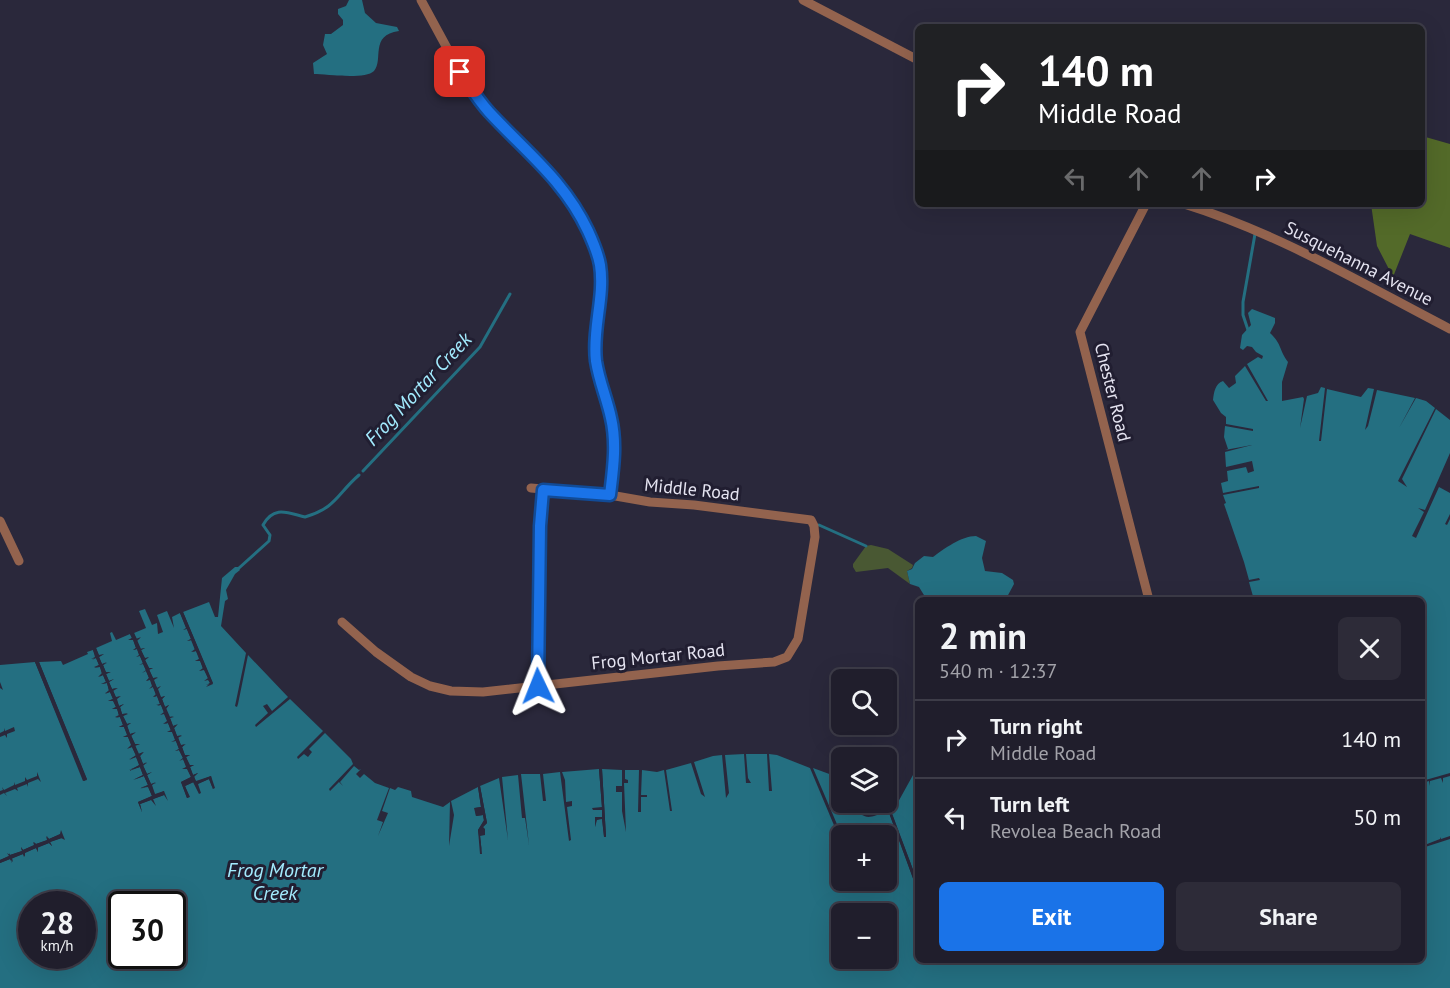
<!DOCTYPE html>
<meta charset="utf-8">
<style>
:root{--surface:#201e2c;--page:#2d2b38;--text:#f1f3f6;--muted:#a2a2a9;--line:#3d3c48;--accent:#1a73e8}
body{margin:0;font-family:"PT Sans",sans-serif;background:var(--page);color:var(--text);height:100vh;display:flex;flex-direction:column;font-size:22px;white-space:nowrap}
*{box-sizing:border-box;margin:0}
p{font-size:20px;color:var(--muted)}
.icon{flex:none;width:33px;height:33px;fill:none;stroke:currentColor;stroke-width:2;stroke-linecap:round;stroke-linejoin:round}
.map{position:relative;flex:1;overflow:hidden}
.drawer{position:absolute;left:915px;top:597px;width:510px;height:366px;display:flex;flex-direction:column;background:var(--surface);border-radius:9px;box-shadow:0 6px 24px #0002,0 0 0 2px var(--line)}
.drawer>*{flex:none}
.hud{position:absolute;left:915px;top:24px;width:510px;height:183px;border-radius:9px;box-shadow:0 6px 24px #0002,0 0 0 2px var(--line);background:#202124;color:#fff;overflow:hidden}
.buttons{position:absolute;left:831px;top:669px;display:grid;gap:12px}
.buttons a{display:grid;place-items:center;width:66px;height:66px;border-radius:9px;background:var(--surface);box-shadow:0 6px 24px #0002,0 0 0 2px var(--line);font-size:30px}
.speed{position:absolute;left:18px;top:891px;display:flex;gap:12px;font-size:30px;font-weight:700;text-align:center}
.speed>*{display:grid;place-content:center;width:78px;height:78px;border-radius:50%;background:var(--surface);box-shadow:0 6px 24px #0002,0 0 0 2px var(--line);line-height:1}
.speed small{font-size:15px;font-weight:400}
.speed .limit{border:3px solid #111;border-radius:9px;background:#fff;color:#111}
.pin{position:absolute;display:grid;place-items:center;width:51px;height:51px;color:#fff;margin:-26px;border-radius:12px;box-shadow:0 3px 9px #0006}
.me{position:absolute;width:66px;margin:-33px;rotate:358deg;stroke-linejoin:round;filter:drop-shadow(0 0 4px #0008)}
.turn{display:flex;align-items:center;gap:21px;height:126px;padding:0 24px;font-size:27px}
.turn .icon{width:78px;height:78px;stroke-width:2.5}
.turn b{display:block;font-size:42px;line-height:51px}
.lanes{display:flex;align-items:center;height:57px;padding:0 24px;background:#0003;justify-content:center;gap:30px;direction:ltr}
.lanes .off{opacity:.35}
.round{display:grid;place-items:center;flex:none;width:63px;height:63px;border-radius:9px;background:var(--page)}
.overview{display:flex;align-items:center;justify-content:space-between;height:102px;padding:0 24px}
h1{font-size:36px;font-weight:700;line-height:45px}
.cta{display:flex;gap:12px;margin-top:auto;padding:12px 24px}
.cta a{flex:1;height:69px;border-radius:9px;background:var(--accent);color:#fff;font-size:24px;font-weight:700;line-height:69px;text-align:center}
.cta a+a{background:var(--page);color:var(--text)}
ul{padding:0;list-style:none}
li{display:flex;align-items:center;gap:18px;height:78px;padding:0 24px;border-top:2px solid var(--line)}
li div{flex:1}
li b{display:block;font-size:22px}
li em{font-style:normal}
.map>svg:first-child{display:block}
</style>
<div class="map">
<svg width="1450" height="988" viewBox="0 0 1450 988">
<rect width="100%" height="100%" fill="#2a283b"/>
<polygon fill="#495833" points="871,545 888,549 913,565 912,568 907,571 910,584 888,568 856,572 853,567 853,564 866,546"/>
<polygon fill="#536a29" points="1422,136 1450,144 1450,248 1410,234 1393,277 1377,246 1371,204 1422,204"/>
<g fill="#246f81" fill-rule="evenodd">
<path d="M349,0H362L365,13L376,23L397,27L399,31C369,35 384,60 374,71C365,80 325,74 314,74L313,63L327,54L323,45L325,34H331L343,25V20L338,14V9L346,6Z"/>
<path d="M1252,309L1275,318V323L1270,333C1282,344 1279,350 1288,362L1282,382V401L1303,397L1304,399L1300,428L1307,396L1318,393L1321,387L1325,388L1319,441H1321L1327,389L1361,397L1368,388L1374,389L1365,430L1368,426L1377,390L1415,398L1399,428L1416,398L1426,401L1435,408L1398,481L1407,487L1402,479L1436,409L1450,420V453L1425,510L1418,508L1424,512L1412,536L1416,538L1439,487L1450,493V514L1445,524L1447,525L1450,519V773L1422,781V600H1254L1249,582L1260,580L1259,578L1249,580L1244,562L1224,504L1226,503L1223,495L1259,488V486L1223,493L1221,483L1228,481L1227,471L1246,467L1248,473L1254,471L1252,461L1226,467L1225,452L1252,445L1225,450L1228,449L1224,437L1225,426L1253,431V429L1226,424V417L1221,413L1213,400C1214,392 1215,384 1223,381L1229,388L1236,383L1235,376L1245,366L1266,401H1268L1247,364L1258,357L1262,359L1263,356L1256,352L1252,347L1247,346L1243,350L1240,348L1242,335L1251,325L1248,313Z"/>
<path d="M976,536L986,541L982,558L985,571L1002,573L1013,580L1014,584L1007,597V600H927L919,587L910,584L907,571L912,569L915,563L924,556L933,557C944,549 961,536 976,536Z"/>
<path d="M235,567H238L240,570L235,574L226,590L228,599L225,601L221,626L246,653L235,706L237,707L238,704L248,655L288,697L272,711L267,704L263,706L268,713L255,725L256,727L290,699L323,731L297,757L298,759L304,754L308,757L312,752L309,749L325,733L351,759L353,764L329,789L330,791L339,782L343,786L340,782L354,766L359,770L361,769L356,774L360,778L364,774L375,783L389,788L377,820L383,822L378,836L388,813L382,811L390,788L395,790L398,787L411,791L412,797L443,807L450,802L449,846L454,815L451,801L478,787L481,807L475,808L476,816L483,815L484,821L478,830L482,854L480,835H485L483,827L487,823L480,786L499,778L508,840L502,777L518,775L522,818H525L529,845L521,774H540L543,801H546L543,774L560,772L569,841L571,840L567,807L572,806V801L566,802L565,780L562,772L599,769L602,808H593V810H602L603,817L595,818L596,827V820L602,818L604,836H606L602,769L622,770V786H616V792H622V811L626,832L624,783H628V780L625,779V770H639L638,812H641V797H647V795H641L642,770L657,772L664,770L670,811H672L666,770L691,763L701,794L705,797L694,762L713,756L722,755L726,798L729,793L725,755L744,754L746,783H751L748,778L746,754H767L769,791H772L769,754L777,755L810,768L841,842L842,880H886V836H842L813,768L832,775L841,794L842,802L848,803C866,819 865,821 888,810L918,892V960H1422V848L1450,839V988H0V863L10,859L12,863L11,859L23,854L24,857V853L36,848L38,852L37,848L49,843L52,846L50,842L62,838L61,834L49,839L47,836L48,840L36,844L34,842L35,845L23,850L21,847L22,851L10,855L9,853V856L0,860V795L4,793L7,796L5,793L15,789L18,791L17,788L27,784L28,787V783L38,779L41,782L37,772V776L27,780L25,777V781L15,785L14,782V785L4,790L2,787L3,790L0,791V737L5,735L7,738V734L15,731L14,727L5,731L4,728V731L0,733V688L3,690L0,682V665L35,662L84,781L87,779L39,662L61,661L63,665L88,654L87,652L93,650L96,657L92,660L96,658L99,665L94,668L100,667L102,674L99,677L103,675L106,682L101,684L107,683L109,691L105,693L110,692L113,699L108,701L113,700L116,707L112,709L117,708L119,716L115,718L120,717L123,725L119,727H124L128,736L123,737H128L132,746L128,748L132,747L136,756L129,759L136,757L140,765L129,770L140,767L143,775L133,780L144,776L148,785L140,789L148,786L152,796L138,802L142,812L140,804L164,795V791L155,795L151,785L156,783L151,784L147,775L152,772L147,774L143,765L147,763L143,764L140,756L143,752L139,754L135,745L140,744H135L131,735L135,733L130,734L127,725L131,723L127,724L123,716L128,713L122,714L120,707L124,704L119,706L116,699L120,696L116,698L113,690L117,688L112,689L109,682L114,679L109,681L106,674L110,672L106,673L103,665L107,663L102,664L99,657L104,654L99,656L96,648L112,641L110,633L112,632L116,640L130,634L132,638L129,640L133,639L136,648L133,650L137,649L149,678L146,681L150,679L156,695L153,697L157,696L160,704L157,706L161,705L164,713L160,714L164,713L168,722L164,724L168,723L171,731L167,732L172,731L179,749L175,751L179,750L183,758L180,761L183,759L187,767L183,769L187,768L191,777L181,782L187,798L189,797L185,786L194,782L197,784L209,779L213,789L211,776L196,782L194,776L198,773L193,775L190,767L194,765H190L186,757L190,755L185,756L182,747L186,744L181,746L178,737L182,736H177L174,728L177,725L173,726L170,718L174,717H170L166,708L169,705L165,707L162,699L165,696L161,698L157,689L161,686L157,688L153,679L158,678H153L149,669L153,668H149L145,660L149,657L145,659L141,650L145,648L141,649L137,640L140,638L137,639L134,633L146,628L139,611L145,609L152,625L157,623L158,634L163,632L157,615L167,611L174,628L172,617L180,613L191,639L187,641L191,640L195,650L192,652L196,651L200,659L195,661L200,660L203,669L200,671L204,669L210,683L206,685L213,683L183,612L209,602L215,617H218L222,578ZM32,904H82V956H32ZM122,904H172V956H122ZM842,914H886V958H842Z"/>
<polygon points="913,775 918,779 918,883 890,809 897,804"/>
<polygon points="1450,776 1450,836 1441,839 1440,837 1440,839 1422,846 1422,783 1429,781 1430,786 1430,781 1441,778 1443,783 1443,778"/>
</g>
<g fill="#2a283b">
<polygon points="183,612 213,684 206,687 210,683 208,680 204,681 208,678 204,670 199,671 203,668 200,661 195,661 199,659 196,651 191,652 195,649 192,640 187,641 191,639 187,629 183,630 186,628 180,613"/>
<polygon points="134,633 136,639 141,637 137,641 140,649 145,648 141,650 145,658 149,657 145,660 149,668 153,668 149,670 153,678 158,677 154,680 157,688 161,686 158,689 161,697 165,696 162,699 165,707 169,705 166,709 169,717 174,716 170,718 173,726 178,724 174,728 177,736 182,735 178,738 181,745 185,744 182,747 185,755 190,755 186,757 189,765 194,765 190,767 193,775 198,773 194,777 196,781 211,776 215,788 213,789 209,779 198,784 201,793 199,794 193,782 185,786 190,797 187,798 181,782 191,777 187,769 182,769 186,767 183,759 179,761 183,758 179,750 175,751 179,749 176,741 171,742 175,740 172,732 167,732 171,730 168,723 163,724 167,721 164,714 160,715 164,712 161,705 156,705 160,704 157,696 153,697 156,694 153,687 149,689 152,686 150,680 146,681 149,678 146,671 142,673 146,670 143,664 139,665 143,663 140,656 136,657 139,655 137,649 133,650 136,648 133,640 128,640 132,638 130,634"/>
<polygon points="96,648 99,655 104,654 99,657 102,664 107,662 103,665 106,672 111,672 106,674 109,681 114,679 109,682 112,689 118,688 113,691 116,697 121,696 117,699 119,706 124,704 120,707 122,714 128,714 123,716 127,724 131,723 127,726 130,734 136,732 131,736 135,744 140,744 135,746 138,754 144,752 140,756 143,764 147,762 143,766 147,774 152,772 147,775 151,784 156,782 152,785 155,794 164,791 168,801 164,795 153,799 156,806 151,800 140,804 142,812 138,802 152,796 148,787 140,788 148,785 144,776 133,780 143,775 140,767 129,771 139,765 136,757 129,760 136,755 132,747 127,749 131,745 128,737 123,737 127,735 124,727 119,727 123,725 120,717 115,717 119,715 117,709 112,709 116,707 113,701 108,701 113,699 110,692 105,694 109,690 107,683 101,684 106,682 103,675 98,677 102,673 100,667 94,667 99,665 96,658 91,659 95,657 93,650"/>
<polygon points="35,662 39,662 87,780 83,781"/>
<polygon points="599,769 602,769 606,837 604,837 602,819 597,820 595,827 595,817 602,817 602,810 593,810 592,808 602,807"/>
<polygon points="480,786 487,823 483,827 485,829 485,835 480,836 482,854 480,854 478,830 484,820 483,815 476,816 474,808 481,807 478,787"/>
<polygon points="890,808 918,883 918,892 888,810"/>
<polygon points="61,830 65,840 61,838 50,842 52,846 49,843 38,847 38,852 36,848 25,853 25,857 23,854 12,858 13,862 10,859 0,863 0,860 9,856 7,853 10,855 22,851 21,847 23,850 34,845 33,842 36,844 47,840 46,836 49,839 60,834"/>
</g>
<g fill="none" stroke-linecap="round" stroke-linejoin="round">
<g stroke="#246f81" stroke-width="3">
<polyline points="1248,330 1243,315 1243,302 1255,234"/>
<polyline points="363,471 480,347 510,294"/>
<polyline points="819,525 866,546"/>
<path d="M239,568L269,541L270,535L263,525C274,505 288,513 305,517C336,508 337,494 359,475"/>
</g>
<g stroke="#93634e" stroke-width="9">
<polyline points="421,0 460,72 489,112 540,161 570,199 584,224 598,255 601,281 596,340 596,360 614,434 610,495"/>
<polyline points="803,0 918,60"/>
<polyline points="1146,204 1080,332 1149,600"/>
<path d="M1184,204C1278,233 1363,284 1450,329"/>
<polyline points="0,521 19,561"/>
<polyline points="342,622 376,652 411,677 430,686 451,691 483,692 718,666 774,662 787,657 798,639 815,537 814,526 811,520 694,505 650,502 610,495 531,488"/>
<polyline points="538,686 540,527 543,490"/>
</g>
</g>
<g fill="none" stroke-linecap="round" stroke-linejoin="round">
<defs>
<path id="route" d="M460,72C469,85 478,100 489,112C526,152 564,180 588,231C593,242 598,253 600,265C605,297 592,329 596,361C599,381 607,399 611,418C617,444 613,470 610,495L543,490L540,526L538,686"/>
</defs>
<use href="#route" stroke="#114b97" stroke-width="15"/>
<use href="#route" stroke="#1a73e8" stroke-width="10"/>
</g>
<g text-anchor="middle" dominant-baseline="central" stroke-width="6" stroke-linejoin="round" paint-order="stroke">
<g font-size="18" fill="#e5e4f1" stroke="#211e31">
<text transform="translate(1359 263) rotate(27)">Susquehanna Avenue</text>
<text transform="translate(1113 392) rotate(76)">Chester Road</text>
<text transform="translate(692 489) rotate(6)">Middle Road</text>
<text transform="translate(658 656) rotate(-6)">Frog Mortar Road</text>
</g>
<g font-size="20" font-style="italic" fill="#a3ebfe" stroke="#211e31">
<text transform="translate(418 389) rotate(-47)">Frog Mortar Creek</text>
<text x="275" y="870">Frog Mortar<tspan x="275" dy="23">Creek</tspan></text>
</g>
</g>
</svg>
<div class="buttons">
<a><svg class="icon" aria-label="search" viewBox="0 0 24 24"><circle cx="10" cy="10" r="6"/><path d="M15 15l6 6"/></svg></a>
<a><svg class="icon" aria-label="layers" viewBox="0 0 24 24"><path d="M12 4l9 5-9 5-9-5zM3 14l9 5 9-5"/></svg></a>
<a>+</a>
<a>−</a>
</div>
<div class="speed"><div>28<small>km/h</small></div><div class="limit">30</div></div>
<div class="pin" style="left:460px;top:72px;background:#d93025"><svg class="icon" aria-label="arrive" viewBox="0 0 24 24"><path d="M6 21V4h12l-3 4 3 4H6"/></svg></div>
<svg class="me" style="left:538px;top:686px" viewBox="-20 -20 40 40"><path d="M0-17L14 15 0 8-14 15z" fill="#1a73e8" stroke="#fff" stroke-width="4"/></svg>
<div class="hud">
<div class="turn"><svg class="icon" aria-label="right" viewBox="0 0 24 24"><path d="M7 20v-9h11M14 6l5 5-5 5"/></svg><div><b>140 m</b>Middle Road</div></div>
<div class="lanes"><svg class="icon off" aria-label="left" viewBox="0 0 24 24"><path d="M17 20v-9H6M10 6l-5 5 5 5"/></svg><svg class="icon off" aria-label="ahead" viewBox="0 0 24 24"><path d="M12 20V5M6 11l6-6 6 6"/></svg><svg class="icon off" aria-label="ahead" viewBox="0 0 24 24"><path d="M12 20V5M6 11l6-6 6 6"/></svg><svg class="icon" aria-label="right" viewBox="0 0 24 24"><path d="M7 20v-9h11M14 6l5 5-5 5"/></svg></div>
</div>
<section class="drawer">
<div class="overview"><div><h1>2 min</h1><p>540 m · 12:37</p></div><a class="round"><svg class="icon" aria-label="close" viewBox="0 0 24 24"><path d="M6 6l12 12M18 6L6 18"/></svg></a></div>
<ul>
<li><svg class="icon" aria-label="right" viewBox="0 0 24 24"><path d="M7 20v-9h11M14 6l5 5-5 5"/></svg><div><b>Turn right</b><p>Middle Road</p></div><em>140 m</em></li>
<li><svg class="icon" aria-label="left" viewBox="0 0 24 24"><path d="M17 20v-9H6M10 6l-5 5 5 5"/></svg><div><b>Turn left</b><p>Revolea Beach Road</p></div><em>50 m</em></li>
</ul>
<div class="cta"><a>Exit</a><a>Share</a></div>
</section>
</div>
